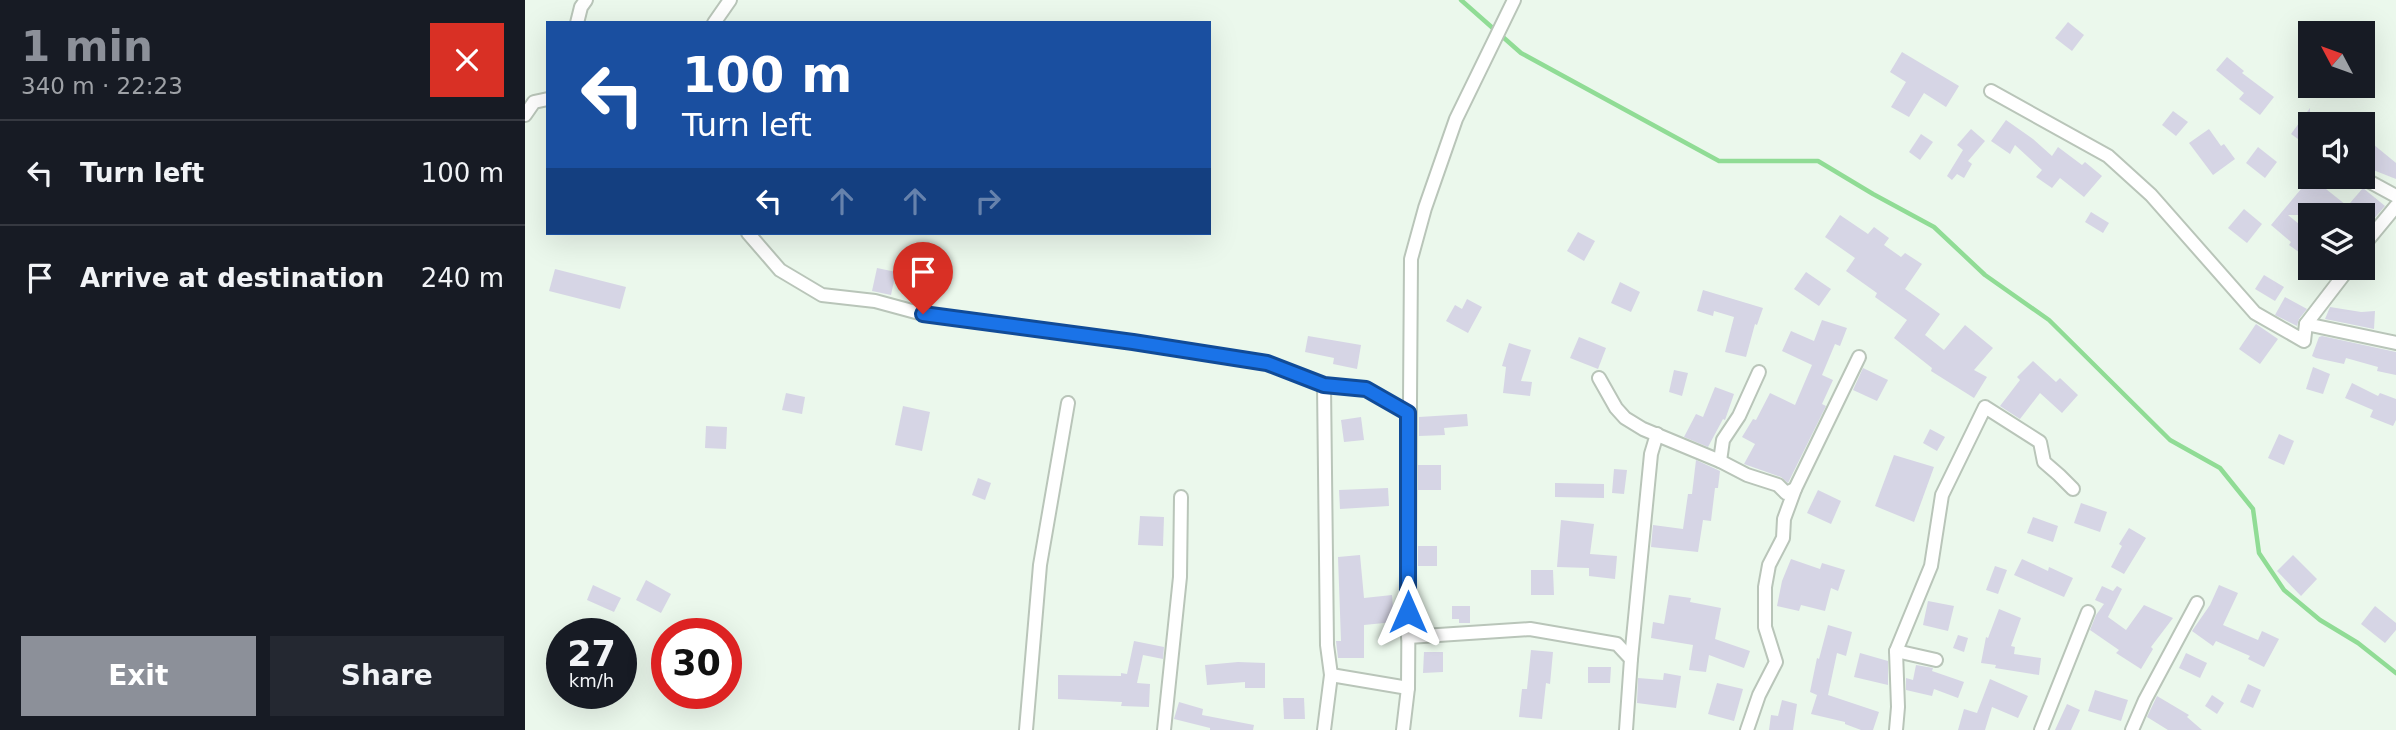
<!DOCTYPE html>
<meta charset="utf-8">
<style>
:root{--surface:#171b24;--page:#242831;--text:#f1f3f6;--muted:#9ea1a6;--line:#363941;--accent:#8c9099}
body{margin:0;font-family:"DejaVu Sans",sans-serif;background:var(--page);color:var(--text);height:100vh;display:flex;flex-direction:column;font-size:26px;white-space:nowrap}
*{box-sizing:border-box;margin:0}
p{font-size:23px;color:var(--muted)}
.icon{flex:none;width:38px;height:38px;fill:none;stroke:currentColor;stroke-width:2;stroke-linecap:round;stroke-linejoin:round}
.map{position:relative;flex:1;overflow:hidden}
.side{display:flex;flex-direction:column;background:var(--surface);width:525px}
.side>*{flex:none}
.top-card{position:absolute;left:21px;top:21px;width:665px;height:214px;border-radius:0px;box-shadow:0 7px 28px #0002;background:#1a4fa0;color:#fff;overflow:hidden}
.needle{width:46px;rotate:311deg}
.fabs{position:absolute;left:1773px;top:21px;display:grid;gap:14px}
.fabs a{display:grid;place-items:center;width:77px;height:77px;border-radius:0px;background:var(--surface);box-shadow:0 7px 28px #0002;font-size:35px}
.speed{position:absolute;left:21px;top:618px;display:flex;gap:14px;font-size:35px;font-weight:700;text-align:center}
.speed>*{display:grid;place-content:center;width:91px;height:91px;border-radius:50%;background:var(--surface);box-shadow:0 7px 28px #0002;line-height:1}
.speed small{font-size:18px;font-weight:400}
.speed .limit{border:10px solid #d22;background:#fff;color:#111}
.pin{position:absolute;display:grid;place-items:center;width:60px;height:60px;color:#fff;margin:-72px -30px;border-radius:50% 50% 50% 0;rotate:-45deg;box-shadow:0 0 7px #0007}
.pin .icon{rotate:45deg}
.me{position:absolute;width:77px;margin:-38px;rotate:0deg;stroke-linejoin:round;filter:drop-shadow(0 0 5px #0008)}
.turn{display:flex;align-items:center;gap:24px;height:147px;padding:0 21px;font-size:32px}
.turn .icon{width:91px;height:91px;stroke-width:2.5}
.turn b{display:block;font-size:49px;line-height:60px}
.lanes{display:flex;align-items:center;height:66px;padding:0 21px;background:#0003;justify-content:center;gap:35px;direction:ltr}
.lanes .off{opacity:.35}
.round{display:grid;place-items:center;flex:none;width:74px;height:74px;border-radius:0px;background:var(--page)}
.head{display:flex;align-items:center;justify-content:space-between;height:119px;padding:0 21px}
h1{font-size:42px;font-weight:600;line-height:52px;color:var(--accent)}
.action{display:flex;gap:14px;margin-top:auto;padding:14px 21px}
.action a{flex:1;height:80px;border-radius:0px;background:var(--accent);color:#fff;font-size:28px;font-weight:600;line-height:80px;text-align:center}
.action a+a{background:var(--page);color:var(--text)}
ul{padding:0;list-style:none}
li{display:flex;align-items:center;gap:21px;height:105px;padding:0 21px;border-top:2px solid var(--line)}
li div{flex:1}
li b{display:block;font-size:26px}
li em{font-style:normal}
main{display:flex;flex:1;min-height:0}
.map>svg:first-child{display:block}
</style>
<main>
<section class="side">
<div class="head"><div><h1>1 min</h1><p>340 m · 22:23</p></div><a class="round" style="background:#d93025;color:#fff"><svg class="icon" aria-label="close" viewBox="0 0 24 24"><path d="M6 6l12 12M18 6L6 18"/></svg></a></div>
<ul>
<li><svg class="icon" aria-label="left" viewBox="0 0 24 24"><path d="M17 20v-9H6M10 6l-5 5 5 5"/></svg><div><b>Turn left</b></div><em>100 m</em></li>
<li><svg class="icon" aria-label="arrive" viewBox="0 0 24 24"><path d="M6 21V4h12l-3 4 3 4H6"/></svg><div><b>Arrive at destination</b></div><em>240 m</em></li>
</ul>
<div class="action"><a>Exit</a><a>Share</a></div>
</section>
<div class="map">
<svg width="1871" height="730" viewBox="0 0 1871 730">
<rect width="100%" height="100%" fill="#ebf8ec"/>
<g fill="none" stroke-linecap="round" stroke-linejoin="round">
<polyline stroke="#90dc95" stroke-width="4.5" points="936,0 996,53 1194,161 1293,161 1348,194 1409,227 1460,275 1524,320 1645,440 1695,468 1728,509 1734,553 1759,590 1795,620 1833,643 1871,673"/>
</g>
<g fill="#d6d5e5">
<polygon points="1543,22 1559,35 1547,51 1530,38"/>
<polygon points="1377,52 1434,86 1421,107 1399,93 1384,117 1366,107 1381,82 1365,72"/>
<polygon points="1702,57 1719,71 1717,73 1749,97 1735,115 1714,99 1719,93 1691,70"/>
<polygon points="1785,108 1785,138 1780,144 1766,134"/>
<polygon points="1648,111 1663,122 1651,136 1637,125"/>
<polygon points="1481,120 1508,139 1527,156 1533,147 1557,165 1560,162 1577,176 1559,197 1535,178 1527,188 1511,177 1517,170 1490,145 1485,154 1466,141"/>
<polygon points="1446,129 1460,141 1443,161 1447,164 1439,178 1432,174 1427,180 1422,176 1438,150 1432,145"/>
<polygon points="1684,129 1696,146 1699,144 1710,159 1688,175 1664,143"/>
<polygon points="1396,134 1408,142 1395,160 1384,152"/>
<polygon points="1843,140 1871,163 1871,179 1838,166 1838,147"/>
<polygon points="1733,147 1752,162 1740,178 1721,163"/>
<polygon points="1786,177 1821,205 1813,215 1763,215 1785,233 1785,260 1764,245 1766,242 1746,225"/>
<polygon points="1838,188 1860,206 1846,222 1825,203"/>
<polygon points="1719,209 1737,224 1722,243 1703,228"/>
<polygon points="1566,212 1584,223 1578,233 1560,222"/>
<polygon points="1315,215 1343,234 1349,227 1364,238 1359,245 1376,257 1380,253 1397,264 1380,289 1415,314 1400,335 1419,350 1440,325 1468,348 1449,370 1462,377 1449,398 1406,371 1407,368 1369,338 1382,320 1350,297 1352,293 1321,271 1330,258 1300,237"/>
<polygon points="1053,232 1070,241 1059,261 1042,251"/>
<polygon points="352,268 371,272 366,295 347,291"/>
<polygon points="30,269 101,287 95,309 24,291"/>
<polygon points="1281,272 1306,289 1294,306 1269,289"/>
<polygon points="1739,275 1759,287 1750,301 1730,289"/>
<polygon points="1095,282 1115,292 1106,312 1086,303"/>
<polygon points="1178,290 1238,308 1232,325 1230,324 1221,357 1200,352 1209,317 1189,311 1188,316 1172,311"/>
<polygon points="1760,297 1782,309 1774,319 1772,326 1750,315"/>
<polygon points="942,299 957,307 943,333 921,321 930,305 937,309"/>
<polygon points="1805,307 1836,312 1850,311 1849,329 1800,319"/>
<polygon points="1297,320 1322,328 1315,346 1310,344 1297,375 1308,380 1297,404 1301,406 1263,483 1256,477 1219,464 1230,444 1217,437 1228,419 1231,420 1245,393 1270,405 1287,365 1257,351 1266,331 1289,341"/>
<polygon points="1731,324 1753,339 1735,364 1714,349"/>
<polygon points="783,336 836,345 832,369 808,364 809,358 780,352"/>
<polygon points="1797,336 1871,352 1871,375 1852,371 1853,367 1821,358 1819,364 1791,358 1787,356 1794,337"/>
<polygon points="1054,337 1081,348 1073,369 1045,358"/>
<polygon points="984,343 1006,350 996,381 1007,382 1005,396 978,393 981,367 977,366"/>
<polygon points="1508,361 1531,382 1535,378 1553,395 1537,413 1515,393 1495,419 1475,406 1495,380 1492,377"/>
<polygon points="1788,367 1805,374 1798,394 1781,389"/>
<polygon points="1338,368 1363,380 1352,401 1328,390"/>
<polygon points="1149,370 1163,373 1157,396 1144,392"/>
<polygon points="1827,383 1853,396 1855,393 1871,399 1871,420 1868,426 1845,417 1848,410 1820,398"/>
<polygon points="1190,387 1209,394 1200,420 1198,419 1183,447 1159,437 1171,414 1178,417"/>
<polygon points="261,393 280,397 277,414 257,410"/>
<polygon points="378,406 405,412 397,451 370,445"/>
<polygon points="942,414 943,426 919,428 920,435 894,436 894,417"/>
<polygon points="836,417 839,440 819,442 816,420"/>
<polygon points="181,426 202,427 201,449 180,448"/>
<polygon points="1405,429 1420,437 1412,451 1398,443"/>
<polygon points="1754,434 1769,441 1759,465 1743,458"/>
<polygon points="1369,455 1409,467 1389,522 1350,506"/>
<polygon points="1171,460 1195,471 1193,488 1190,488 1186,521 1178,520 1173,552 1126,547 1128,525 1158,529 1163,494 1167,494"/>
<rect x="893" y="465" width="23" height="25"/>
<polygon points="1089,469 1102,470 1099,494 1087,493"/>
<polygon points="453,478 466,483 460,500 447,495"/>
<polygon points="1030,483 1079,484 1079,498 1030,497"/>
<polygon points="863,488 864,506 815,509 814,490"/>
<polygon points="1293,490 1316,501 1306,524 1282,513"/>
<polygon points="1556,503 1582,512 1575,532 1549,523"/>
<polygon points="615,516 639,517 638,546 613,545"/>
<polygon points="1508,517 1533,526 1528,542 1502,533"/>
<polygon points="1036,520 1069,524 1065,554 1092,556 1090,579 1064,576 1064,568 1032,567"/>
<polygon points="1604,528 1621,538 1599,574 1586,567 1597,546 1594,544"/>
<rect x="893" y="546" width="19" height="20"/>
<polygon points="835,555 839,598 867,595 869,622 839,625 839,658 813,658 811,641 816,641 813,557"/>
<polygon points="1768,555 1792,579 1776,596 1752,571"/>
<polygon points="1266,559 1295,569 1297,563 1320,570 1313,591 1306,588 1300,611 1276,605 1274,611 1252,606 1257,581"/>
<polygon points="1497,559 1523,571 1524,567 1548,578 1539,597 1489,575"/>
<polygon points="1470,566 1482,570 1473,594 1461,590"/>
<polygon points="1006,570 1028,570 1029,595 1006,595"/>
<polygon points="121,580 146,594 136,613 111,600"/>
<polygon points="68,585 96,598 89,612 62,600"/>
<polygon points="1694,585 1713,593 1698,625 1733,640 1737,631 1754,639 1739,667 1723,659 1725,656 1691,641 1688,646 1667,631 1685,605"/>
<polygon points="1577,586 1588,591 1592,586 1597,589 1583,617 1601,630 1619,605 1648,618 1626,647 1628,649 1616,669 1591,653 1594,650 1565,630 1571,615 1579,604 1570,600"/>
<polygon points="1144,595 1166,598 1165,602 1196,608 1190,639 1225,651 1219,668 1184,655 1181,672 1164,670 1168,645 1126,638 1128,622 1139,624"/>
<polygon points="1403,601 1429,606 1423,631 1398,625"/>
<polygon points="927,606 945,606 945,623 934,623 934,619 927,619"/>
<polygon points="1850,606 1871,623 1871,630 1860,643 1836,624"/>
<polygon points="1474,609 1496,618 1486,646 1490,647 1489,654 1516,658 1514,675 1470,668 1471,665 1456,663 1461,637 1463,638"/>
<polygon points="1303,625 1327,632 1321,656 1312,653 1303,695 1354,712 1348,730 1336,730 1320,724 1320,722 1286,714 1292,695 1285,692 1292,658 1294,659"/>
<polygon points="1433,635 1443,638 1439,652 1428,648"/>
<polygon points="609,641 639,647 638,659 618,655 612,683 625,684 624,707 596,706 597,702 533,699 533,675 596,676 596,673 602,674"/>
<polygon points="1006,650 1028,652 1025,684 1021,683 1017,719 994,717 997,689 1002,689"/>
<polygon points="899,652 918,652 918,672 898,673"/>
<polygon points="1335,653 1363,661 1363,685 1329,677"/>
<polygon points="1661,653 1682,663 1675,678 1654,668"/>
<polygon points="713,662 740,663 740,688 720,688 720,682 682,685 680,665"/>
<polygon points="1391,665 1408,668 1407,671 1439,682 1433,698 1409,689 1407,696 1381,690 1381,678 1388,680"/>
<polygon points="1063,667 1086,667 1085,683 1063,683"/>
<polygon points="1139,673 1156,676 1151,708 1112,703 1113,678 1138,680"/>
<polygon points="1465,679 1503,696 1493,718 1467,707 1460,730 1433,730 1439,709 1452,713"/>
<polygon points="1192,683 1218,689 1209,721 1183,714"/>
<polygon points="1723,684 1736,690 1728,708 1715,702"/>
<polygon points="1570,690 1603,700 1596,721 1563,711"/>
<polygon points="1687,695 1699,703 1692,714 1680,706"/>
<polygon points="1632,696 1664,715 1662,717 1677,730 1643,730 1622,717"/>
<polygon points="758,698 779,698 780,719 759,719"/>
<polygon points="1257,700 1272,704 1268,730 1244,730 1246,715 1253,716"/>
<polygon points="654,702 678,709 677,715 729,725 728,730 685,730 685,728 649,719"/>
<polygon points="1542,704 1555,710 1546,730 1530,730"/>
</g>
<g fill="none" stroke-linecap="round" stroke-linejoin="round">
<defs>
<g id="minor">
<polyline points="52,23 56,7 61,0"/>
<polyline points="189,23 205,0"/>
<polyline points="1466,91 1583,156 1626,195 1730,313 1779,341 1781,324 1824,268"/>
<polyline points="0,115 9,102 23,99"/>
<polyline points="1836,177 1871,196"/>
<polyline points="223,233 255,270 297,295 350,301 398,314 608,342 742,363 799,385 841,389 883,413"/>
<polyline points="1838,246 1871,206"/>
<polyline points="1781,324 1871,343"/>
<polyline points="1074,378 1091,408 1100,418 1118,429 1195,461 1222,475 1253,485 1261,493 1270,489 1259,519 1258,538 1244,565 1240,587 1240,627 1251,662 1234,695 1222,730"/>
<polyline points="1195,461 1198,440 1214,416 1234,372"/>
<polyline points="1270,489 1334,357"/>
<polyline points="883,637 1005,629 1092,644 1106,659 1101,730"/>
<polyline points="1371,651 1411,660"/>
<polyline points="1106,659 1126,454 1132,434"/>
<polyline points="806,675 883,688"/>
<polyline points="501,730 515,565 543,403"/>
<polyline points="639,730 655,577 656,497"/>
<polyline points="799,730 806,675 802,645 799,385"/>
<polyline points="878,730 883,688 886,259 900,208 931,119 989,0"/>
<polyline points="1371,730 1373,707 1371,651 1406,566 1417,495 1460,407 1515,442 1519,462 1534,475 1548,489"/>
<polyline points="1516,730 1563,612"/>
<polyline points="1607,730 1620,700 1672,603"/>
</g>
</defs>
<use href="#minor" stroke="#b9c5b9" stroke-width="16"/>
<use href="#minor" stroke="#fff" stroke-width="12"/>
</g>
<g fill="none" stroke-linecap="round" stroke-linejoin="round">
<defs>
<polyline id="route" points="398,314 608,342 742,363 799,385 841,389 883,413 883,612"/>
</defs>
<use href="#route" stroke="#114b97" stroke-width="18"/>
<use href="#route" stroke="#1a73e8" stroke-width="12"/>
</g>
</svg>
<div class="fabs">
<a><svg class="needle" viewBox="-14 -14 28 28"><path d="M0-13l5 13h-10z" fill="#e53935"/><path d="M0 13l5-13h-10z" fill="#9ea1a6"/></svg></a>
<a><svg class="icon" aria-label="sound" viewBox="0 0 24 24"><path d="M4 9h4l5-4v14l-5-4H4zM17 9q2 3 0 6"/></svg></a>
<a><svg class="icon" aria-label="layers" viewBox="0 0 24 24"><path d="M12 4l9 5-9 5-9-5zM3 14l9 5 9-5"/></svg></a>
</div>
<div class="speed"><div>27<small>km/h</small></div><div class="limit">30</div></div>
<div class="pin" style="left:398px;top:314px;background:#d93025"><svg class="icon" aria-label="arrive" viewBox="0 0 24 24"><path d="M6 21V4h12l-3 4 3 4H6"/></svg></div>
<svg class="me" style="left:883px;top:612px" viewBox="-20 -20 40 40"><path d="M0-17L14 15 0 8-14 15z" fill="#1a73e8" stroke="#fff" stroke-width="4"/></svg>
<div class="top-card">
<div class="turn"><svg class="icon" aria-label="left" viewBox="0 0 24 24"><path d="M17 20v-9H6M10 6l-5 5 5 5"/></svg><div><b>100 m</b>Turn left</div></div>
<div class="lanes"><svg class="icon" aria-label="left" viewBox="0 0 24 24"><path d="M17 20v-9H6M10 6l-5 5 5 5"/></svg><svg class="icon off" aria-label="ahead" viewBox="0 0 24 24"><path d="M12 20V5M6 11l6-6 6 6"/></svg><svg class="icon off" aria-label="ahead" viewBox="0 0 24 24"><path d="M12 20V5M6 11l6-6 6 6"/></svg><svg class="icon off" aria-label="right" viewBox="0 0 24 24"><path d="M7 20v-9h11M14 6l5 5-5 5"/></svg></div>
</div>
</div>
</main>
